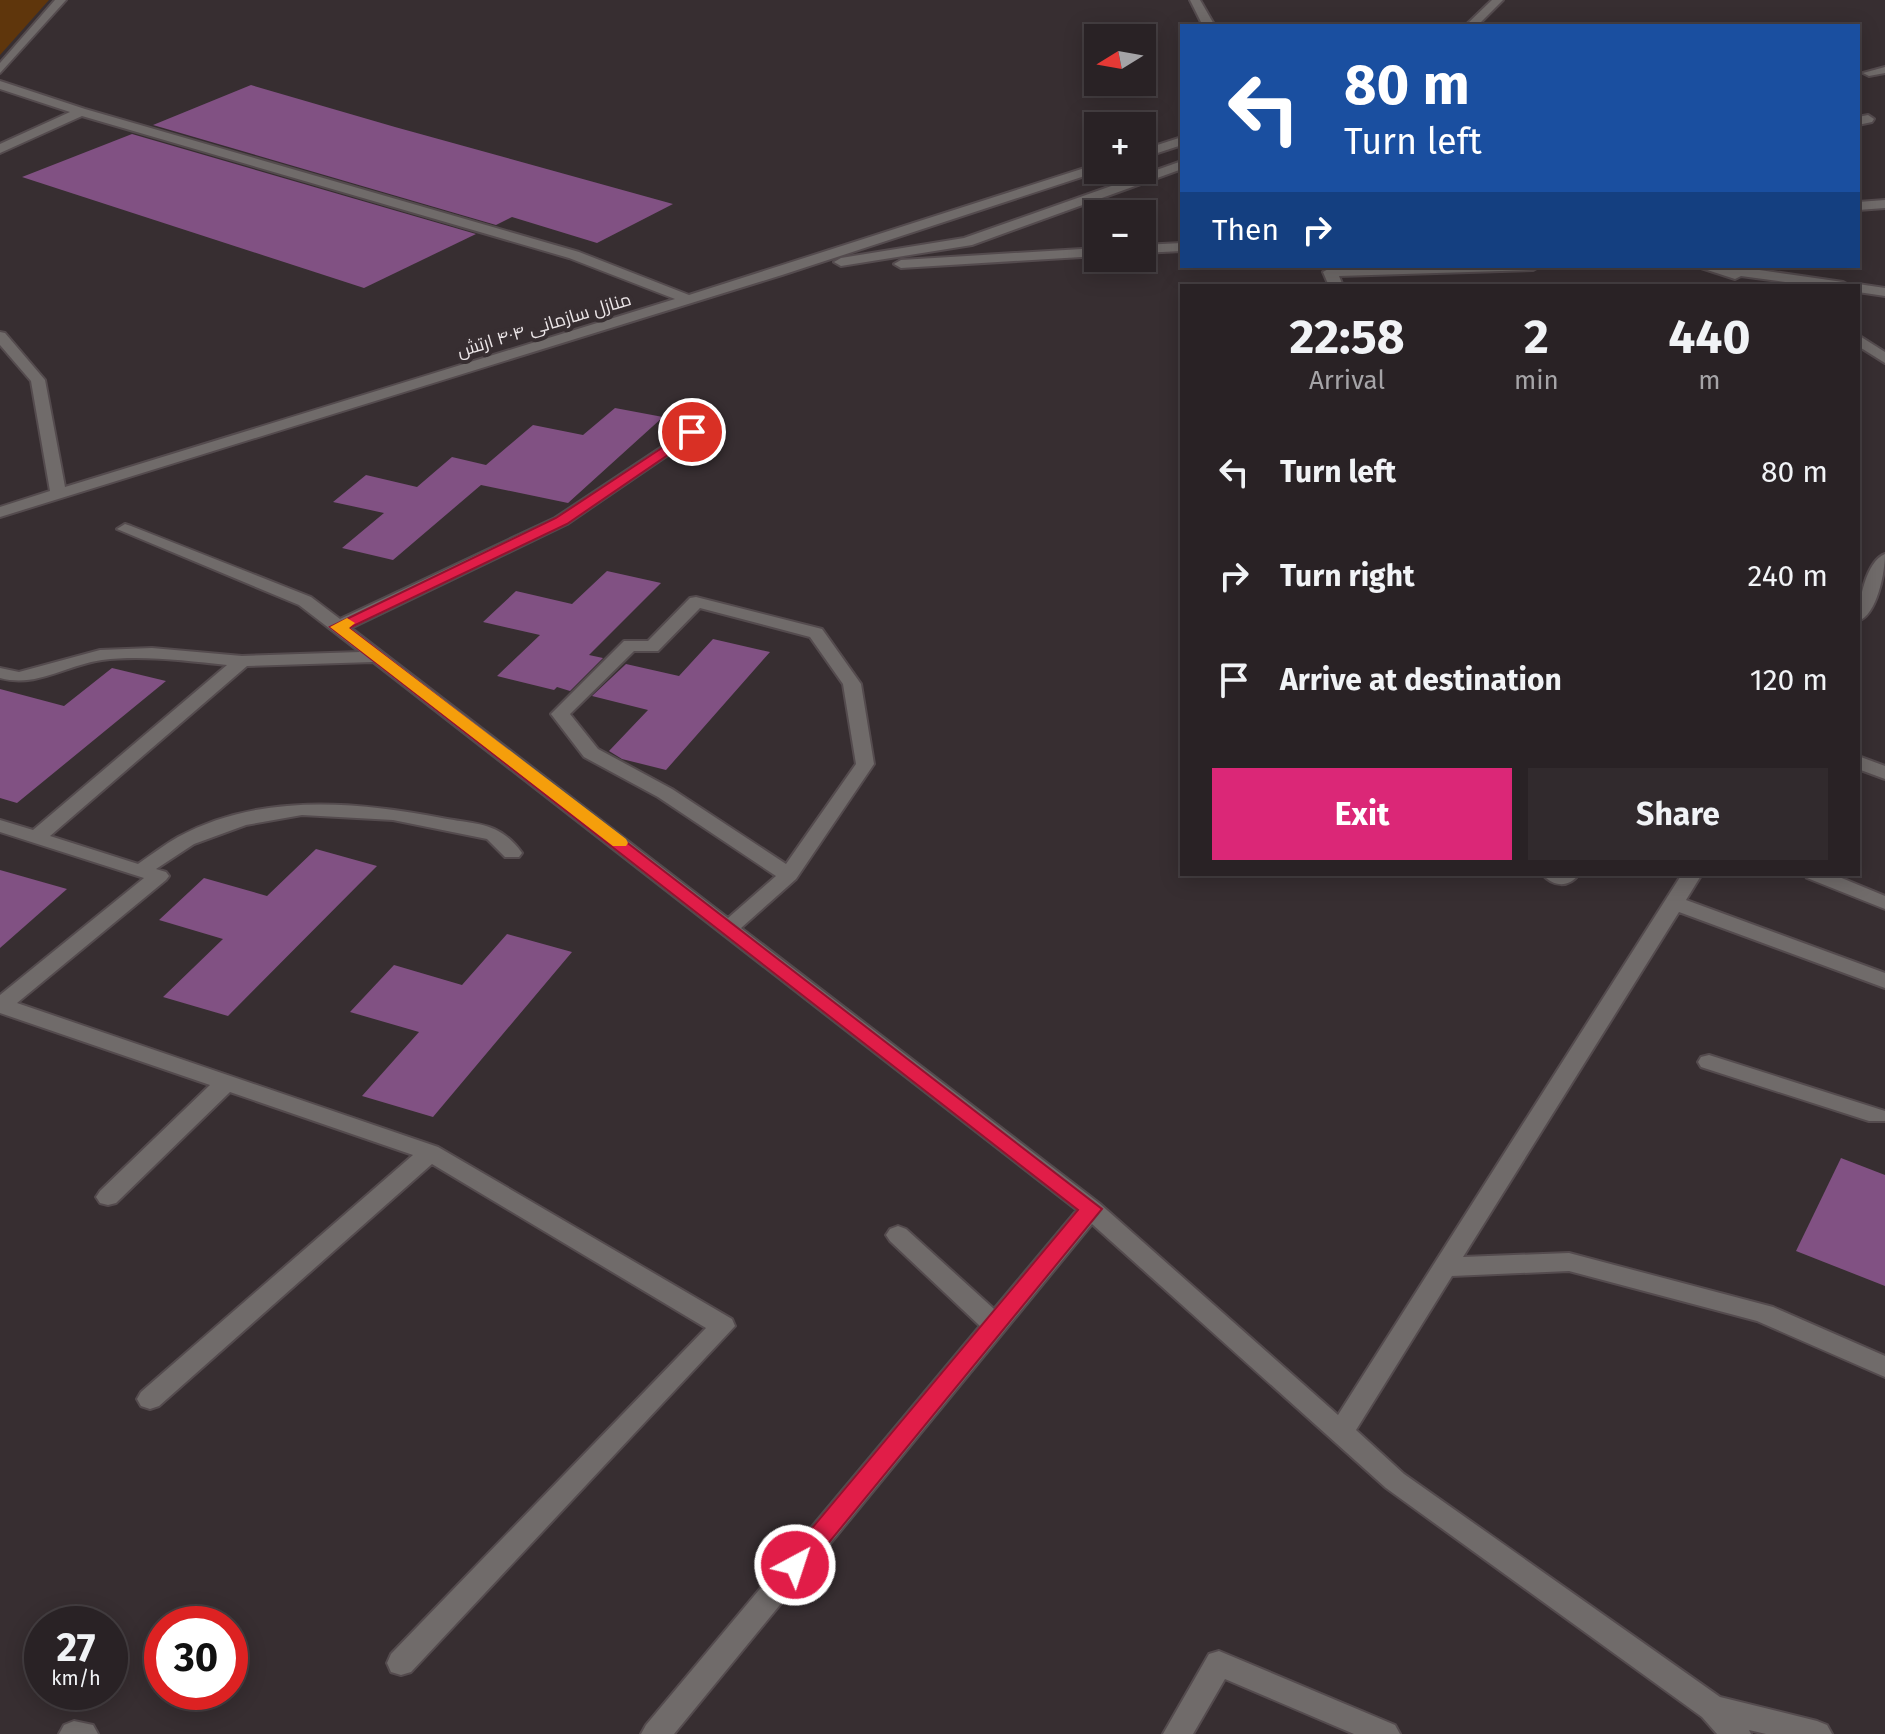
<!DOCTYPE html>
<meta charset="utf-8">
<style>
:root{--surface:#292225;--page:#312a2d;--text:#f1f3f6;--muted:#a5a4a7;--line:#453f42;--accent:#db2777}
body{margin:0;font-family:"Fira Sans",Cairo,sans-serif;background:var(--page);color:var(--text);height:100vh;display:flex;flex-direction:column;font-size:30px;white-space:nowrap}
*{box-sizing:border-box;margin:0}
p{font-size:26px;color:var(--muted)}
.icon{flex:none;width:44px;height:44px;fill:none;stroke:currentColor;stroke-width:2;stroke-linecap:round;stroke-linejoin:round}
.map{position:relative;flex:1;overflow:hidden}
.details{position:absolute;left:1180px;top:284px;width:680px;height:592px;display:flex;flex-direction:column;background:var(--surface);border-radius:0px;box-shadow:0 4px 20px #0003,0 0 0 2px var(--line)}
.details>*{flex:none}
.guide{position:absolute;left:1180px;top:24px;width:680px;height:244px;border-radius:0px;box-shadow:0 4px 20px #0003,0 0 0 2px var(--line);background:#1a4fa0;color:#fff;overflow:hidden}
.needle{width:52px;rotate:259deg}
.tools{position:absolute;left:1084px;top:24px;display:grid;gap:16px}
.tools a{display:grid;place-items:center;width:72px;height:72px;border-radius:0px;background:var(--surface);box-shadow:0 4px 20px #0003,0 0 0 2px var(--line);font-size:40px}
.speed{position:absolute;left:24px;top:1606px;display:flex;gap:16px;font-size:40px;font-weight:700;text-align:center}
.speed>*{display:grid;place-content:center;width:104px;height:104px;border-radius:50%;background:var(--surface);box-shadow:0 4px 20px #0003,0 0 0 2px var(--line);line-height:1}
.speed small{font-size:20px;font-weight:400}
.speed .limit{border:12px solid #d22;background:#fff;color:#111}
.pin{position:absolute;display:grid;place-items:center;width:68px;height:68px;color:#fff;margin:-34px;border:4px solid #fff;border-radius:50%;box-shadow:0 2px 8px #0007}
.me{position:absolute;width:88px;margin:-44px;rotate:40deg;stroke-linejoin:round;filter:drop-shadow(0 0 6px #0008)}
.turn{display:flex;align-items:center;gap:28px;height:168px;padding:0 32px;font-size:36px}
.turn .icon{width:104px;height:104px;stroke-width:2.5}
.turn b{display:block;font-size:56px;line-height:68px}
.then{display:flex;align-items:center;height:76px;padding:0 32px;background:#0003;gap:16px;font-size:30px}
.eta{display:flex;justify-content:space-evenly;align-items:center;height:136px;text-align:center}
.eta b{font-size:48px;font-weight:700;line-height:56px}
.action{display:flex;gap:16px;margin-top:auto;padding:16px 32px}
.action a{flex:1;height:92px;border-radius:0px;background:var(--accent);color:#fff;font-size:32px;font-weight:700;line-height:92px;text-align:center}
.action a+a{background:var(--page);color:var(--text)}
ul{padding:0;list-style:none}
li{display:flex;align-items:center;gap:24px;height:104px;padding:0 32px}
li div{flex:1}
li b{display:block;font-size:30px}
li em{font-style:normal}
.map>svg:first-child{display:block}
</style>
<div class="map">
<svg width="1885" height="1734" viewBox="0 0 1885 1734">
<rect width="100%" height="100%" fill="#372e31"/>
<polygon fill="#5f360c" points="0,0 49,0 0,55"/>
<g fill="#815183">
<polygon points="251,85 395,127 673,204 597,243 512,217 496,225 153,125"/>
<polygon points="132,134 476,234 364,288 22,177"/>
<polygon points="615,408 663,417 568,503 481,485 393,560 342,548 384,513 333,502 366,475 417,487 452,457 486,465 533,425 583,435"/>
<polygon points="607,571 661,583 589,655 603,658 570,691 557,687 554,690 497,676 540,635 483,622 516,591 572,604"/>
<polygon points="713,639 770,652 666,770 622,759 609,751 648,710 592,696 626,664 679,676"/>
<polygon points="112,668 166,681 17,803 0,798 0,689 64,706"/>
<polygon points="316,849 377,866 228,1016 163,997 223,939 159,920 204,878 267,896"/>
<polygon points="0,870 67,889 0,948"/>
<polygon points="507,934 572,952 433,1117 362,1096 419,1032 350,1012 394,965 462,985"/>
<polygon points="1841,1158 1885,1175 1885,1286 1796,1251"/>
</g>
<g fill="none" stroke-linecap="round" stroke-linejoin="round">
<defs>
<g id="minor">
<polygon points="55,0 66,0 0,73 0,63"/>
<polygon points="1190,0 1200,0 1215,26 1203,26"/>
<polygon points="1492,0 1503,0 1477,26 1465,26"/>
<polygon points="1885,67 1885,73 1869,76 1863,73"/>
<polygon points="0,81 85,109 579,252 689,295 1094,165 1098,164 1098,170 1103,170 782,275 0,517 0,507 50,491 31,381 0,345 0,332 5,333 45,380 65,487 675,299 569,258 82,116 0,153 0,144 70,112 0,89"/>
<polygon points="1868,115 1874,119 1872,122 1858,125 1858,117"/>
<polygon points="1182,137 1182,145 1142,158 1142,150"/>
<polygon points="1182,161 1182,169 972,245 841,266 834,262 841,258 964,238"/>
<polygon points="1885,200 1885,208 1858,210 1858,202"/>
<polygon points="1182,243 1182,251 1142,253 1142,245"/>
<polygon points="1098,248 1098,256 901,268 894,264 901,260"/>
<polygon points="1394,266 1540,266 1533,270 1339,276 1343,286 1329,286 1323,272 1330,268"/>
<polygon points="1695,266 1732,266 1843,282 1850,286 1814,286 1741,276 1735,279"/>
<polygon points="1858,284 1885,288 1885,296 1858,292 1858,286 1852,286"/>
<polygon points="1858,335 1885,352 1885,363 1858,346"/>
<path d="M692,427L697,429V435L567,524L351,628L728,918L776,876L658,797L584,757L551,714L624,641H648L690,598L696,597L822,629L861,684L874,764L796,879L741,928L1099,1203L1338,1415L1682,874H1702L1686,900L1885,973V988L1679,912L1463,1257L1569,1253L1773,1307L1885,1356V1377L1757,1321L1569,1271L1452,1276L1356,1430L1404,1474L1720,1697L1817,1721L1827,1725L1832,1734H1766L1749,1730L1751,1734H1717L1702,1717L1386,1488L1092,1224L674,1734H641L646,1725L980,1326L890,1241L886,1235L890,1229L898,1226L906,1229L994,1309L1077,1210L373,662L247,666L50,836L138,864C151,855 164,845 178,837C258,793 356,801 442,818C477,825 499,821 522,853L519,857H505L487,839L393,820L302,815L246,825L194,844L156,869L166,872L169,876L166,880L17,1003L438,1147L732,1319L735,1326L411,1672L401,1675L391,1672L387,1663L391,1654L706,1328L432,1164L159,1406L150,1409L141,1406L137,1399L141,1392L413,1155L230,1092L116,1203L108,1205L100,1203L96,1197L100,1191L210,1085L0,1013V995L144,878L0,832V820L33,830L227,665C186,661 143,655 102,660C66,665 37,688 0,678V668L19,672L100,650L152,648L242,656L360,652L299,605L117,529L125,524L131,526L311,597L340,619L555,518ZM700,608L810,637L843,684L856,764L786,864L672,789L598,749L570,714L634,651H658Z"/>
<path d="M1885,554C1885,572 1877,615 1858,621C1858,603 1866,561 1885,554Z"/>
<polygon points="1858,756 1885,766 1885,779 1858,769"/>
<path d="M1542,874H1579C1569,888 1553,887 1542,874Z"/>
<polygon points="1804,874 1832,874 1885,896 1885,909 1807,878"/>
<polygon points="1709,1055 1885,1111 1885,1121 1869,1121 1701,1067 1698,1062 1701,1057"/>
<polygon points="1219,1651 1395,1725 1400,1734 1354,1734 1225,1679 1193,1734 1163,1734 1209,1654"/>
<polygon points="74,1721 93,1725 98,1734 59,1734 64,1725"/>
</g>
</defs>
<use href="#minor" stroke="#544b4e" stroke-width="4"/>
<use href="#minor" fill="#706b6a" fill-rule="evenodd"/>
</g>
<polygon fill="#e11d48" stroke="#92132f" stroke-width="2" points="692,428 697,429 697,435 567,524 349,628 1102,1209 804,1573 795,1576 787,1573 783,1565 787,1558 1078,1210 330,627 556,518"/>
<polygon fill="#f59e0b" points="347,618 355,623 349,628 626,839 628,843 626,846 613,846 330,627"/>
<g text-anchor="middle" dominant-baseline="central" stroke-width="8" stroke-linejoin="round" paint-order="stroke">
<g font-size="18" fill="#ece6e8" stroke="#372e31">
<text transform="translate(544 325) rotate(-17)">منازل سازمانی ۴۰۴ ارتش</text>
</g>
</g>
</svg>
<div class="tools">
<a><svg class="needle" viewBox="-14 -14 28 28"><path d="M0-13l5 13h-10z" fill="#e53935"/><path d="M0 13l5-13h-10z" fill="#a5a4a7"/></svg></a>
<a>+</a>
<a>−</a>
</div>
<div class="speed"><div>27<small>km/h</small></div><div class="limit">30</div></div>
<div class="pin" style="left:692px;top:432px;background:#d93025"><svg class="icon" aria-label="arrive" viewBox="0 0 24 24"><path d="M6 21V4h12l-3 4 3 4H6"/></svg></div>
<svg class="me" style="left:795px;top:1565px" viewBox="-20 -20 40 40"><circle r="17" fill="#e11d48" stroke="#fff" stroke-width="3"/><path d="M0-11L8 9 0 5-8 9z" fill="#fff"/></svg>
<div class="guide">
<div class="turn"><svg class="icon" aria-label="left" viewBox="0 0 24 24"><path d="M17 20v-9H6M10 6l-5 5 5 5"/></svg><div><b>80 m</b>Turn left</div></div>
<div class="then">Then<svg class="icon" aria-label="right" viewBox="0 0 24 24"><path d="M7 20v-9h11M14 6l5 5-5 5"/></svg></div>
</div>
<section class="details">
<div class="eta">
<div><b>22:58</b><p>Arrival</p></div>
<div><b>2</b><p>min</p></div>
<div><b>440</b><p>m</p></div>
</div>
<ul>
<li><svg class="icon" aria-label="left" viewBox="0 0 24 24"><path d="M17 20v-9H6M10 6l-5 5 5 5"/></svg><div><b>Turn left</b></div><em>80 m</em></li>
<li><svg class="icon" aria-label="right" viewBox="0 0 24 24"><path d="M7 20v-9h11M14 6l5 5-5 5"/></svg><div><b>Turn right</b></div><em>240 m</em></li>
<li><svg class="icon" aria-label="arrive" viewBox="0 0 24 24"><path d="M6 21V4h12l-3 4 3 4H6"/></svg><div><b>Arrive at destination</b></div><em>120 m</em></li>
</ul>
<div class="action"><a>Exit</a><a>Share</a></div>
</section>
</div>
